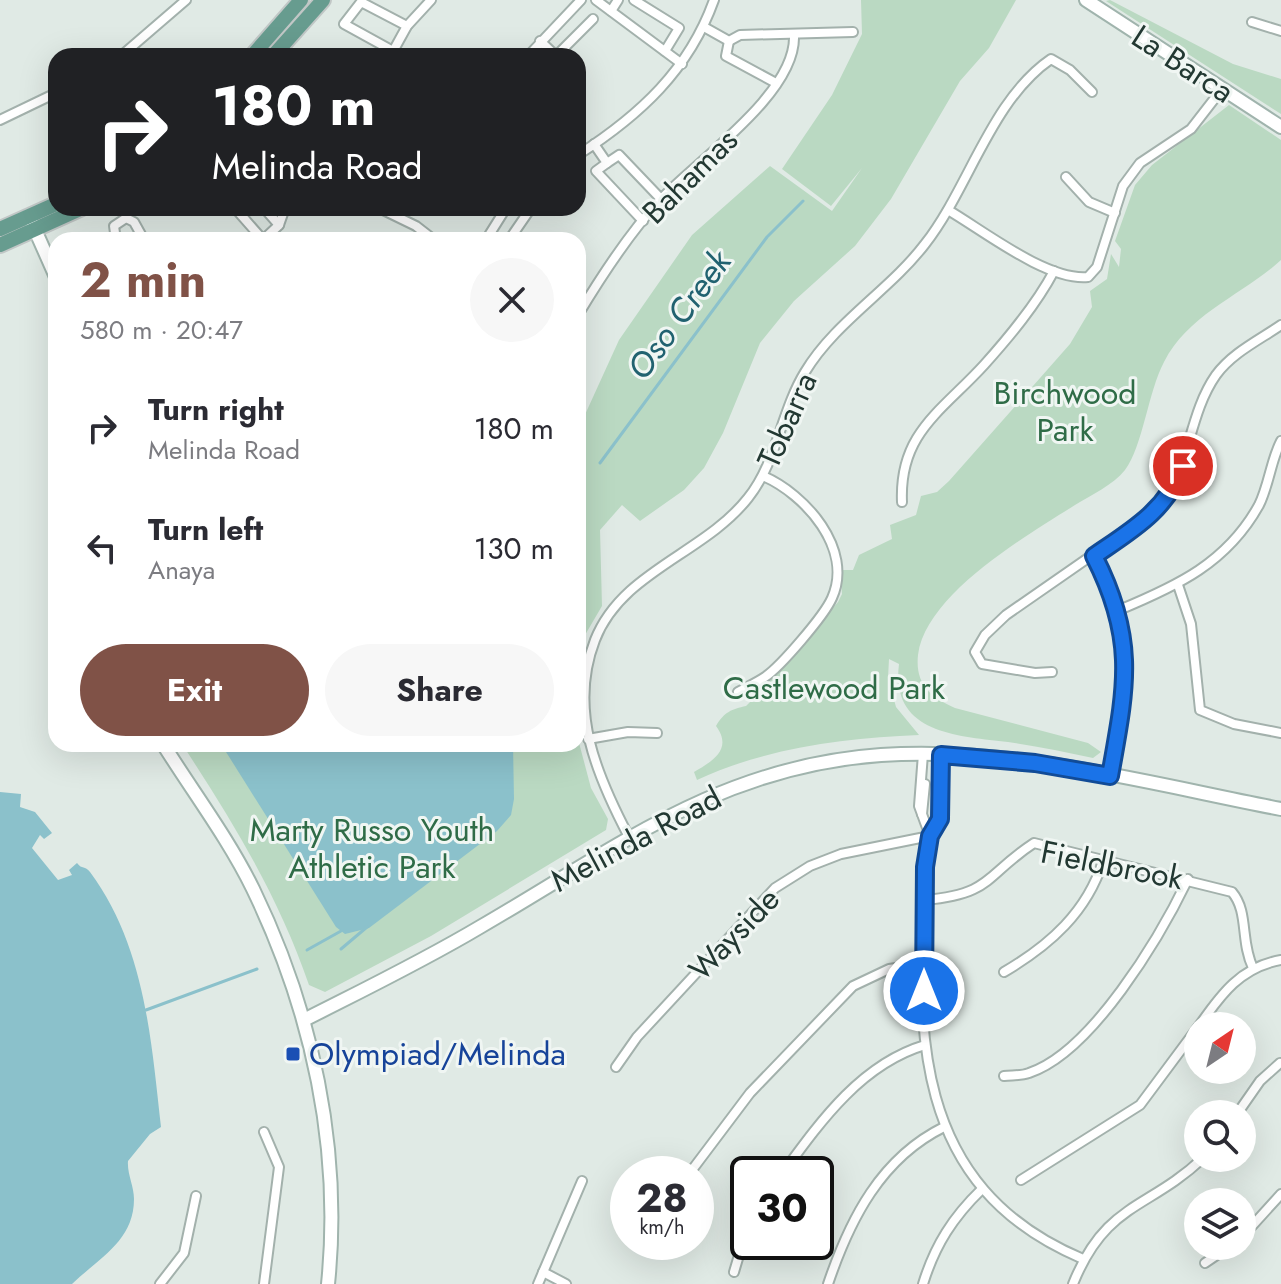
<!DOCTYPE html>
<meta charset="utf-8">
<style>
:root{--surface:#fff;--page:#f7f7f7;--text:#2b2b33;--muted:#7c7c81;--accent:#805247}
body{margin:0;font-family:Jost,sans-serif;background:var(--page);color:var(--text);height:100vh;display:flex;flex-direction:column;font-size:30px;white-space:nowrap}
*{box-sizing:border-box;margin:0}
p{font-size:26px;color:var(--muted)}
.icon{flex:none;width:44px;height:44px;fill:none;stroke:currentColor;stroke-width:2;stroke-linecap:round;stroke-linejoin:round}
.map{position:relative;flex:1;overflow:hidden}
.panel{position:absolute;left:48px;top:232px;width:538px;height:520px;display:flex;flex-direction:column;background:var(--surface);border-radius:24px;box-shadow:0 8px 32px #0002}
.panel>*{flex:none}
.banner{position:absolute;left:48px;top:48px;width:538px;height:168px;border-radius:24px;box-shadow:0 8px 32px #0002;background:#202124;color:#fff;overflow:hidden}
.needle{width:52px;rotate:35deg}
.buttons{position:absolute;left:1184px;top:1012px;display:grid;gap:16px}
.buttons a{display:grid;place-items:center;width:72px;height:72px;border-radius:50%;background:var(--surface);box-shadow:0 8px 32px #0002;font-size:40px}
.speed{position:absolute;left:610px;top:1156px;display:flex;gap:16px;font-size:40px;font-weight:700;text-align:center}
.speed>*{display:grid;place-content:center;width:104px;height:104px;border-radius:50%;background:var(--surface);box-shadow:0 8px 32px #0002;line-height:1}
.speed small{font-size:20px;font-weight:400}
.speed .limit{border:4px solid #111;border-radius:12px;background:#fff;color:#111}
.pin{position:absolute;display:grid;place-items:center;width:68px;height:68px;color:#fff;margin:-34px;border:4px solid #fff;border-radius:50%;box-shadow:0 2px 8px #0007}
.me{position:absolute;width:88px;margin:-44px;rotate:0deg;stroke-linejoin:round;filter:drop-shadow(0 0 6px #0008)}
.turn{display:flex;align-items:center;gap:28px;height:168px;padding:0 32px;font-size:36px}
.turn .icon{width:104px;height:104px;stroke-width:2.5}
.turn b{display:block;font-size:56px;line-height:68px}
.round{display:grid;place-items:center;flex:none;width:84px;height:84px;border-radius:42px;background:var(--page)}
.head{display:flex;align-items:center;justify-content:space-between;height:136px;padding:0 32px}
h1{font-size:48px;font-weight:700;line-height:60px;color:var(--accent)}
.cta{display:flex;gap:16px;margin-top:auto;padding:16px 32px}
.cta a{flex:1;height:92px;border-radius:48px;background:var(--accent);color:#fff;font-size:32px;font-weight:700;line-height:92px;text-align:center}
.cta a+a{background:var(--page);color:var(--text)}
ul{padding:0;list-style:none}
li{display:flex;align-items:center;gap:24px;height:120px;padding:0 32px}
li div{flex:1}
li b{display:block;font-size:30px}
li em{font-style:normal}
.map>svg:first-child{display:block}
</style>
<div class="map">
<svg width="1281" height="1284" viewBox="0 0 1281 1284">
<rect width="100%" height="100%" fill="#e0eae5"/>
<g fill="#bad9c2">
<polygon points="861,0 1016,0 989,48 960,81 891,199 855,246 794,301 760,343 723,433 704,468 684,490 640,521 622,505 600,530 602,606 585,635 578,657 578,430 619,340 692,235 770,166 832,211 862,168 831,206 782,169 832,95 862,34"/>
<polygon points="1110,0 1233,64 1281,79 1281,114 1106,1"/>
<path d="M1229,105L1281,140V260C1243,295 1189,313 1164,362C1148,392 1143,446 1125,470C1113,485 1091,495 1075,505C1026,536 926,594 918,655C915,684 930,697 955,708L1088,743L1101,752L1093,758C1065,752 1036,746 1008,742C958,736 890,734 899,664L889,659L888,678L896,707L919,735C845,738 765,748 697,780L694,772C713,761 733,749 716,726C724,712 732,709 746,706L753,699L838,602L842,594L840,570H853L859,555L892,539L890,525L916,515L921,496L937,492L949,481L1070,344L1092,307L1090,291L1107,279L1111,254L1119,267L1121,249L1115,241L1135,185L1152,165Z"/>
<path d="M578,739L591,788L608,819L606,830L431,936L325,992L309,985C279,897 233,822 182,744H578Z"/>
</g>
<g fill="#8bc1cb">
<polygon points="221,744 513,744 514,799 511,815 497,831 369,928 345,934 336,927"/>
<path d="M0,792L21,794L20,807L35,812L52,833L44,839L40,835L32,848L58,880L72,875L69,870L77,863C82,870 85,865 90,872C145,946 151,1039 161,1127L150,1134L128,1161C127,1174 134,1186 134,1199C134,1241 99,1258 72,1284H0Z"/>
</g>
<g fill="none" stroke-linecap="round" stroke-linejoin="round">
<g stroke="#8bc1cb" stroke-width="3">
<polyline points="600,463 767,237 803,201"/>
<polyline points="578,483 582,480"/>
<polyline points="341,949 367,927"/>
<polyline points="307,950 341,931"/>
<polyline points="146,1010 257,969"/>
</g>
<defs>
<g id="street">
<polyline points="596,0 682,64"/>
<polyline points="634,0 679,28 665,51"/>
<polyline points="611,11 618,0"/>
<polyline points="1252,22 1281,31"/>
<polyline points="704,27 729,41 740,35 853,32"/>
<polyline points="540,41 556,56"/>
<polyline points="729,41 726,56 776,83"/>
<polyline points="393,51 344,24 361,2 407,26"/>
<polyline points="391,55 407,26 431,0"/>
<polyline points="121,56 186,0"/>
<polyline points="528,56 581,0"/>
<polyline points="556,56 593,19"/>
<polyline points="0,120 56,93"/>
<polyline points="594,144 607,163 596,171 643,221"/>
<path d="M578,155C640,115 689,70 714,0"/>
<polyline points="607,163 619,155 661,199"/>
<polyline points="1066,177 1089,202 1115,213"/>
<polyline points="235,208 263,240"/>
<polyline points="264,208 279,225"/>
<polyline points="379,208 416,226 434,240"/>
<path d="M948,210C984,231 1047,281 1088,277L1097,267L1123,186L1140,163L1191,129L1222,89"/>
<polyline points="116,240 114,226 126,218 134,222 144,240"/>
<polyline points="263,240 279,225 285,208"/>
<polyline points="486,240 506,208"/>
<polyline points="509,240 531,208"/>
<path d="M578,315C602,275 629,233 661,199C698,160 796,93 794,36"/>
<path d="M902,502C899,433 942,411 984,365C1010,336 1036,305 1054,271"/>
<path d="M1094,556C1137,639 1126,687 1110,776"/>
<polyline points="1178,585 1191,624 1200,710 1234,724 1281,733"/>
<path d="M1119,610C1177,586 1227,563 1259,505C1269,485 1271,460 1281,441"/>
<path d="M1052,672L1035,673L982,664L975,652L985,635L1006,615L1160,508C1190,468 1188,415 1216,375C1232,353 1259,340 1281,325"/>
<path d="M738,692C747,687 756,683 765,677C781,666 824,616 832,598C854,549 805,494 763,476"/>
<polyline points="588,739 628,732 657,733"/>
<polyline points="923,754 919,806 930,836"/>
<path d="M941,755C941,775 943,796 940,816C939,824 932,830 929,838C927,847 926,858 925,868C916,1030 910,1186 1083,1259"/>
<polyline points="922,814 925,784"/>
<path d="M629,837C597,776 568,710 595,640C622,571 704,554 748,498C777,462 781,411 805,372C835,322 890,290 925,244C969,188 991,100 1051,59L1070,70L1092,92"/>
<path d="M925,900C993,894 985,875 1034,843L1232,892C1249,912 1240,941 1253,968"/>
<path d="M1004,972C1050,945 1087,912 1103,861"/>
<path d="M1199,1026C1221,994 1241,967 1281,960"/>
<polyline points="616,1067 637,1037 775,888 810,866 841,854 930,836"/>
<path d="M1004,1076C1012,1075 1021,1076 1029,1073C1092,1052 1160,937 1188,879"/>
<polyline points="1237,1114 1260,1081 1280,1063"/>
<polyline points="689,1174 750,1093 853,986 889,969 924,964"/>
<path d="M782,1174C820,1122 861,1064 925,1045"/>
<polyline points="1021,1180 1140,1105 1198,1027"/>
<polyline points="1242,1237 1281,1194"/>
<polyline points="1205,1263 1230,1246"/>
<polyline points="543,1272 566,1284"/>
<polyline points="734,1272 748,1225"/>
<polyline points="160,1284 184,1253 196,1196"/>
<polyline points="264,1284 279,1167 264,1132"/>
<polyline points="538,1284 582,1181"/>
<path d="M828,1284C850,1219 881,1158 944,1127"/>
<path d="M923,1284C935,1245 953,1217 982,1189"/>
<path d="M1073,1284C1106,1202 1148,1210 1203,1158"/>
</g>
<g id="secondary">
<polyline points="1086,0 1281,127"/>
<polyline points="32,223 56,277"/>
<path d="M163,744C193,792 228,838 253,889C312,1011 342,1148 328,1284"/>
<path d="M304,1020C363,990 423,961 480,927C613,850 720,766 881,755C1015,746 1151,784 1281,809"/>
</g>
<g id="primary">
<polyline points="252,56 301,0"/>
<polyline points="273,56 323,0"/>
<polyline points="0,229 56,204"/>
<polyline points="0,245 82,208"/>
</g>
</defs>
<use href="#street" stroke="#a3b1ac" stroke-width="12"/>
<use href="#secondary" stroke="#a0b4ad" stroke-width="16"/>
<use href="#primary" stroke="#c1c7c6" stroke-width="18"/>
<use href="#street" stroke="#fff" stroke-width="8"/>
<use href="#secondary" stroke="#fff" stroke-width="12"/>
<use href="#primary" stroke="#679c8f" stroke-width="14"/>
</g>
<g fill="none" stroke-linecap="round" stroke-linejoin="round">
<defs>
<path id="route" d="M924,991L925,867L930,836L940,819L941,755L1035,763L1110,776C1126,687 1137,640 1094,556C1132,530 1166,511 1183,466"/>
</defs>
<use href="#route" stroke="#114b97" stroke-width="20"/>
<use href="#route" stroke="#1a73e8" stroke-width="14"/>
</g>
<rect fill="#1a4fb4" stroke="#f0f6f3" stroke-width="3" x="285" y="1046" width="16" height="16" rx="4"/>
<g text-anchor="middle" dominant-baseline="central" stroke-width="6" stroke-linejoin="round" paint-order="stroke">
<g font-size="32" fill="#223832" stroke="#f0f6f3">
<text transform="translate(1183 64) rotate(33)">La Barca</text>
<text transform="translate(690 176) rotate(-45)">Bahamas</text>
<text transform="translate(787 420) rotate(-66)">Tobarra</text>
<text transform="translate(636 839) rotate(-28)">Melinda Road</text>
<text transform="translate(1112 865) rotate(11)">Fieldbrook</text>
<text transform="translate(734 934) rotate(-46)">Wayside</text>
</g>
<g font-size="32" fill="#2f6c47" stroke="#f0f6f3">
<text x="1065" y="393">Birchwood<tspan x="1065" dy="37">Park</tspan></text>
<text x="834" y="688">Castlewood Park</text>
<text x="372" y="830">Marty Russo Youth<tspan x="372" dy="37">Athletic Park</tspan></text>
</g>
<g font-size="32" fill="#164399" stroke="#f0f6f3" text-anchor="start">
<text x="309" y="1054">Olympiad/Melinda</text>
</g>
<g font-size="34" font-style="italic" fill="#216270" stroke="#f0f6f3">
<text transform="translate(679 315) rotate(-54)">Oso Creek</text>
</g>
</g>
</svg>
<div class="buttons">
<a><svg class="needle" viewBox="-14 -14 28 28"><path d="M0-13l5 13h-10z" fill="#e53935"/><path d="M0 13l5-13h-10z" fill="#7c7c81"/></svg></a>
<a><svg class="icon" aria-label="search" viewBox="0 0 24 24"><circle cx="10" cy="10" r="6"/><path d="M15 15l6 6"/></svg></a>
<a><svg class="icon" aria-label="layers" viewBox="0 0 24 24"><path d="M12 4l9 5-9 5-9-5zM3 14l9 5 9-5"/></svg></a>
</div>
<div class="speed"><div>28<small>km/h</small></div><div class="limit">30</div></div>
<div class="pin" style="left:1183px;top:466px;background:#d93025"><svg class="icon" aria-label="arrive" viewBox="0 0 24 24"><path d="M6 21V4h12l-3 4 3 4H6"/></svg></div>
<svg class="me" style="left:924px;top:991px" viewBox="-20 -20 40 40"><circle r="17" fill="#1a73e8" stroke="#fff" stroke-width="3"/><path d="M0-11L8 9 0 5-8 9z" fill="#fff"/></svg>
<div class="banner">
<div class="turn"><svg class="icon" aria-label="right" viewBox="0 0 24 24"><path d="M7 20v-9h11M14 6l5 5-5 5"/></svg><div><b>180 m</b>Melinda Road</div></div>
</div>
<section class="panel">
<div class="head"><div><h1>2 min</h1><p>580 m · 20:47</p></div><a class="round"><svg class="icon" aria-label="close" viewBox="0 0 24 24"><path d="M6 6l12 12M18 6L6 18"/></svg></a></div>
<ul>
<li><svg class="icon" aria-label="right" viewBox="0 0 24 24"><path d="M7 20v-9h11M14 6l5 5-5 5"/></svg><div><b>Turn right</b><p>Melinda Road</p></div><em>180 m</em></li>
<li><svg class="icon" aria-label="left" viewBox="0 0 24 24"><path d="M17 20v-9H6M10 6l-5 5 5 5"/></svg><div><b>Turn left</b><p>Anaya</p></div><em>130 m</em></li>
</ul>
<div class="cta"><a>Exit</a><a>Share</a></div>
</section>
</div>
